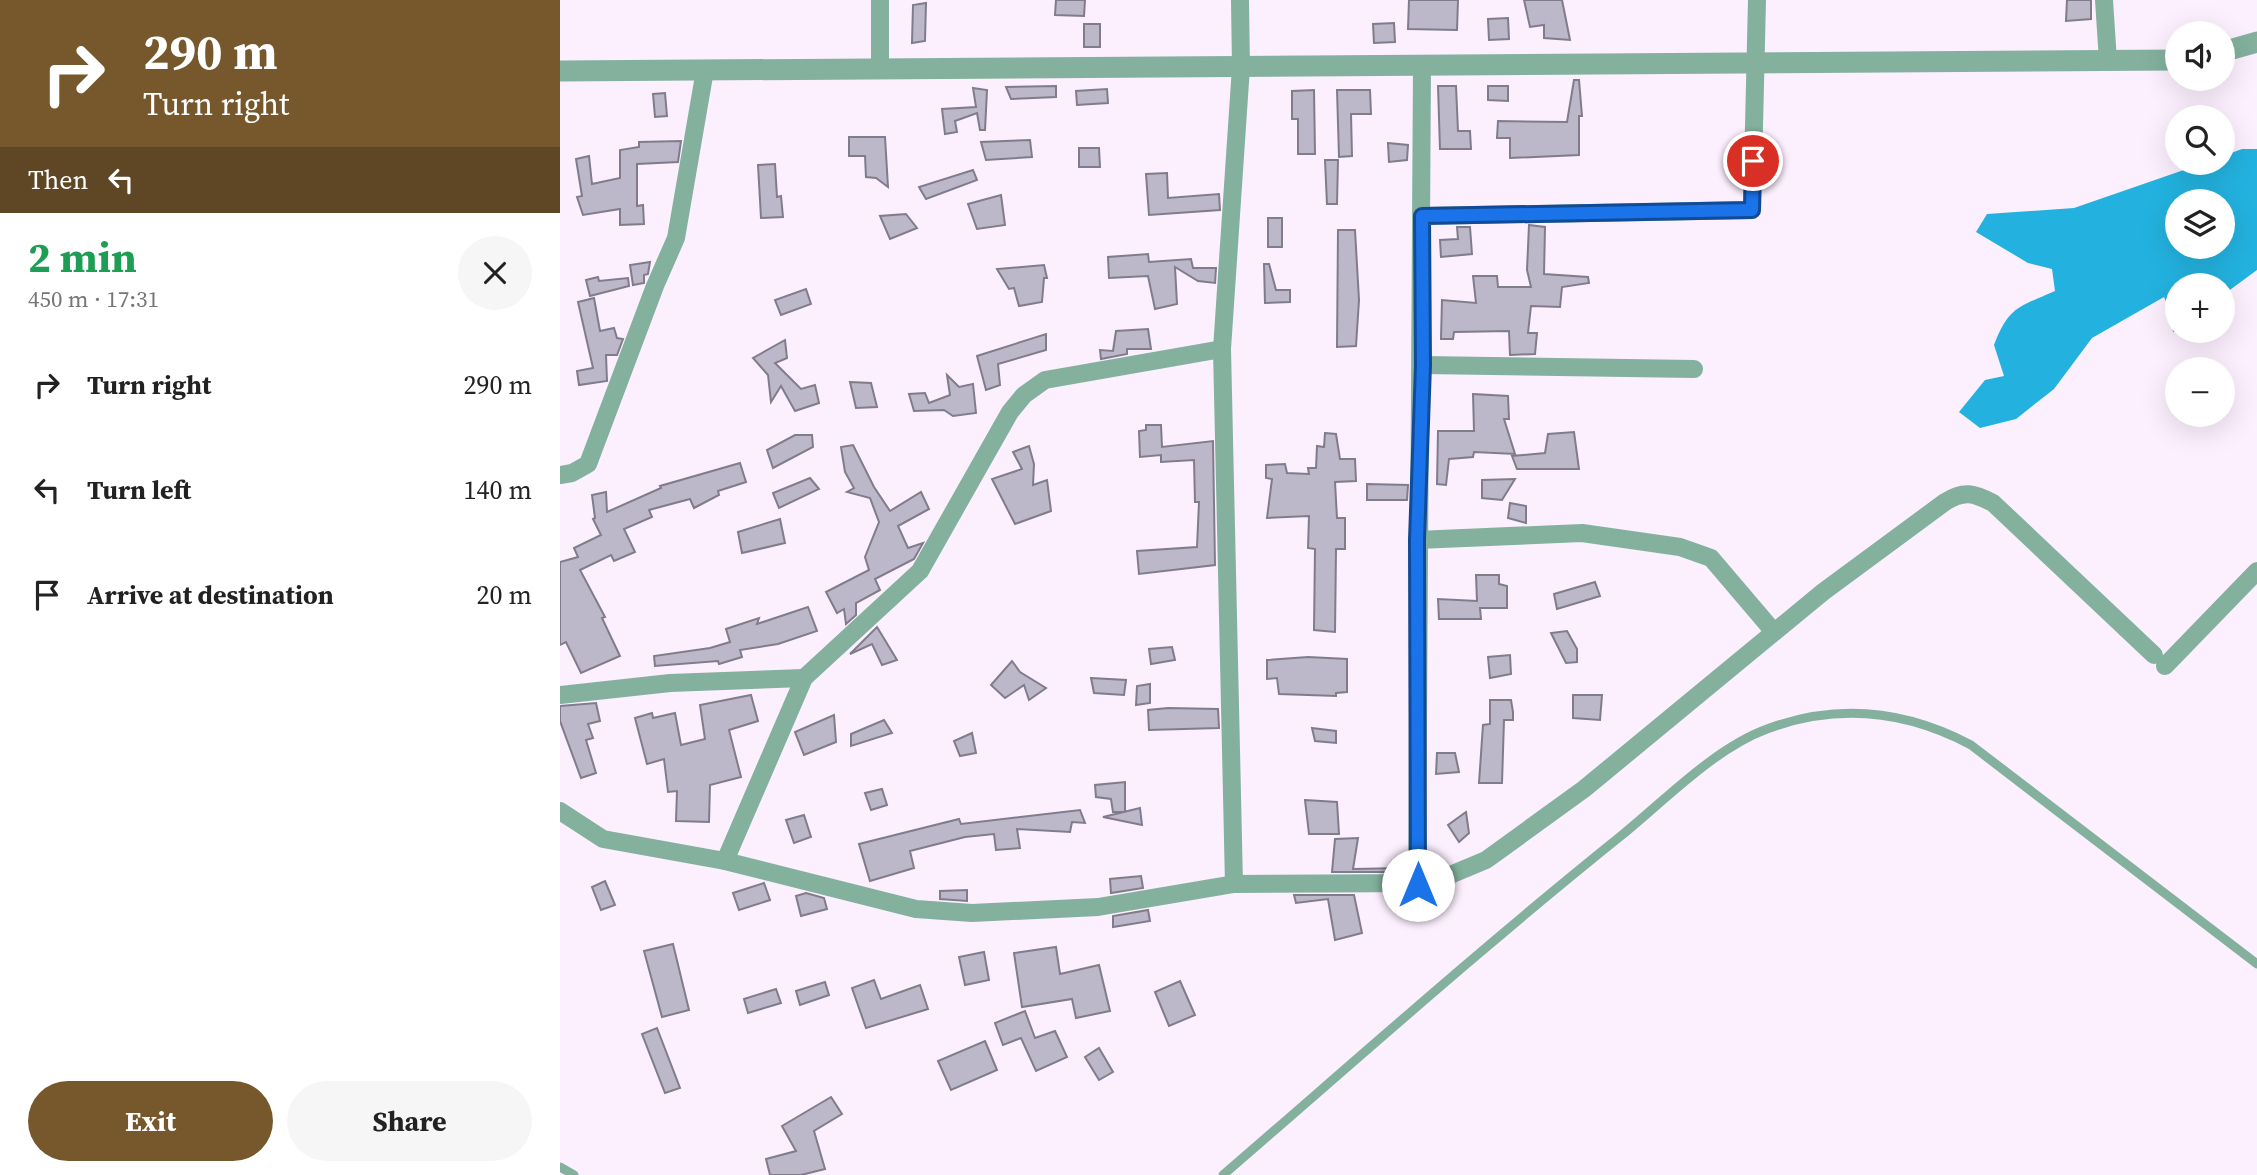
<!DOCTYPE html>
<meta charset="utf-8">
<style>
:root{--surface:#fff;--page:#f6f6f6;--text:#222;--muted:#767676;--accent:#77582d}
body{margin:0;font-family:"Source Serif 4",serif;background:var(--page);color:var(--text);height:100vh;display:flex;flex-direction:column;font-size:26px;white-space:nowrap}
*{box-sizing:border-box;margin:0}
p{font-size:23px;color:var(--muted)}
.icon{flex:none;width:38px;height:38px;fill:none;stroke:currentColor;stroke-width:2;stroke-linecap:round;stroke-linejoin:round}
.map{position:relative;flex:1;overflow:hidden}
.details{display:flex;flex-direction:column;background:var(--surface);width:560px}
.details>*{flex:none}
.top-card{background:#77582d;color:#fff;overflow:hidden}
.tools{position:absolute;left:1605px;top:21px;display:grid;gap:14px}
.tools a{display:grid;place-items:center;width:70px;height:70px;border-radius:50%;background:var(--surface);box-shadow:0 7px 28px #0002;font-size:35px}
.pin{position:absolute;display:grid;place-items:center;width:60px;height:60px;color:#fff;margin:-30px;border:4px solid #fff;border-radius:50%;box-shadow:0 2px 7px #0007}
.me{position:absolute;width:77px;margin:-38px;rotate:0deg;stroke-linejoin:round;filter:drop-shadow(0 0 5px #0008)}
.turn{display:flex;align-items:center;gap:24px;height:147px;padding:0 28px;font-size:32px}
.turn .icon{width:91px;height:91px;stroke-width:2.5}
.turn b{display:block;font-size:49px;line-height:60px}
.then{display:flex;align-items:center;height:66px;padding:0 28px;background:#0003;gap:14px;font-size:26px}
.round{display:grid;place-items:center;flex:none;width:74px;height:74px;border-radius:37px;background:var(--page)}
.headline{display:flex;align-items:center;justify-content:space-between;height:119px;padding:0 28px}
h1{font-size:42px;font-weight:700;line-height:52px;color:#1e9e55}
.primary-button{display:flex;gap:14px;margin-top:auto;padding:14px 28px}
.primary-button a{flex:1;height:80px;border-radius:42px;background:var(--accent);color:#fff;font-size:28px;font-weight:700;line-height:80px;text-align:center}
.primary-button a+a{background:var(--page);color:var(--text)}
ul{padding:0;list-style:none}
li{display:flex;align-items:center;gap:21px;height:105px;padding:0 28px}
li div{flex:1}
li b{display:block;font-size:26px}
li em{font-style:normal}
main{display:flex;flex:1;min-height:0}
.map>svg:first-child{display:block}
</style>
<main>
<section class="details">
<div class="top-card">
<div class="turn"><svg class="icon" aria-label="right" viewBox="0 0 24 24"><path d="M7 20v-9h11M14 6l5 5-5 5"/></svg><div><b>290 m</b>Turn right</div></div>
<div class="then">Then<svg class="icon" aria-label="left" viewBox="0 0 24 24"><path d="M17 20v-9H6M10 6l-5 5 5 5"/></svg></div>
</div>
<div class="headline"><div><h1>2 min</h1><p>450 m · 17:31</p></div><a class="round"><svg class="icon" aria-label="close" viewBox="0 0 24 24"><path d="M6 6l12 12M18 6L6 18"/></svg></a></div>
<ul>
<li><svg class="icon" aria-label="right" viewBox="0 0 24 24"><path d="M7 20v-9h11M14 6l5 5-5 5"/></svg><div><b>Turn right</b></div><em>290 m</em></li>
<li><svg class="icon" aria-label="left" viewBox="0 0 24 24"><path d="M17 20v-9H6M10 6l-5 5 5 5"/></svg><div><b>Turn left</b></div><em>140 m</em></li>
<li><svg class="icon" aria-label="arrive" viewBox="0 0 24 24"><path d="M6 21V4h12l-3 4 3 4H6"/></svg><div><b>Arrive at destination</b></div><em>20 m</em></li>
</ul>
<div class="primary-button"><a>Exit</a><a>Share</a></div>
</section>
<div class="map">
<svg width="1697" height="1175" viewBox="0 0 1697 1175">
<rect width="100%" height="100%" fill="#fceffe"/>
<path fill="#23b2df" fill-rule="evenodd" d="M1682,149H1697V270L1663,295L1662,285H1617V331H1625L1613,332L1611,313L1604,297L1532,338L1494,389L1456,419L1420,428L1399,412L1425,380L1444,376L1434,345C1449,306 1459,307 1495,291L1492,269L1468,263L1416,232L1427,214L1514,208L1644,163H1662L1663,156ZM1617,201H1662V247H1617Z"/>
<g fill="#bcb8c9" stroke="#807c8c" stroke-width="2">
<polygon points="496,0 525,0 524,16 495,15"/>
<polygon points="849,0 898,0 897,30 848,29"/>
<polygon points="964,0 1002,0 1010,40 984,38 984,25 970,27"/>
<polygon points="1507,0 1531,0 1531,19 1506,21"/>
<polygon points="366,3 365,41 352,43 353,5"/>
<polygon points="948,18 949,39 929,40 928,19"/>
<polygon points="834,23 835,42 814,43 813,24"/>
<rect x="524" y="24" width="16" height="23"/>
<polygon points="1014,80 1019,80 1022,116 1019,116 1019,155 950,158 950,138 937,138 938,121 1007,122"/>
<polygon points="496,86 496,97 451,99 446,87"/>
<polygon points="878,86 896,86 898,131 910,131 911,149 880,149"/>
<polygon points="928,86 948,86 948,101 928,100"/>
<polygon points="413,88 427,90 425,130 420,130 417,113 395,121 397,132 385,134 382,109 416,107"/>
<polygon points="547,89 548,103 517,105 516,91"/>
<polygon points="754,90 755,154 738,154 738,119 732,119 732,91"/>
<polygon points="777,90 810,90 811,114 791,114 792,156 779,157"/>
<polygon points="105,93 107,116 95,117 93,94"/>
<polygon points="289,137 325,137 328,187 316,178 306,177 305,156 289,156"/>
<polygon points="470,140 472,157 426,160 421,142"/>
<polygon points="121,141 118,162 77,164 77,206 83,205 84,224 60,225 60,209 23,215 17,197 22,196 16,159 29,156 32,184 60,178 60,150 79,147 79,142"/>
<polygon points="828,143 848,145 847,160 829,162"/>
<polygon points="519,148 539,148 540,167 519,167"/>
<polygon points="765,160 778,160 777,204 767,204"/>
<polygon points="215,164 217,197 221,196 223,217 201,218 198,165"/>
<polygon points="413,170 417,180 366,199 359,187"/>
<polygon points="607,173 608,198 659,194 660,210 589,215 586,174"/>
<polygon points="441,195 445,225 417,229 408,204"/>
<polygon points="346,214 357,228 330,239 320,216"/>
<rect x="708" y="218" width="14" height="29"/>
<polygon points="969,225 985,227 984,274 1028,277 1029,283 1002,287 1000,307 971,306 968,333 977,333 975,354 950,355 949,331 894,332 893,339 881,339 882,300 916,303 913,276 937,276 938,287 971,287 967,270"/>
<polygon points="897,227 910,227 912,254 881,257 880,240 898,239"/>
<polygon points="778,230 795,230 799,300 796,346 777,347"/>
<polygon points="588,254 589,262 631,259 633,268 656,268 655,283 638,281 615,267 617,304 595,309 588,276 549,278 548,257"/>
<polygon points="90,262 88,274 84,275 84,283 73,285 70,265"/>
<polygon points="704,264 709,264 716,290 730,290 730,302 705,303"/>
<polygon points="484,265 487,278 484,278 482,302 459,306 454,288 449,289 437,269"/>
<polygon points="38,277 39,281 68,278 69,286 30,296 26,280"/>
<polygon points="246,289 251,304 221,315 215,300"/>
<polygon points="34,298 40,331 54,328 57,338 63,339 57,355 46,355 47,381 19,385 17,371 33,368 18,302"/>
<polygon points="588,329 591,349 567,349 567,354 541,359 540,350 553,351 556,331"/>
<polygon points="486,334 486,350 438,364 440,385 426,390 417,356"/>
<polygon points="225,340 227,358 215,363 241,389 255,385 259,403 235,411 221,386 211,402 208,375 193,358"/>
<polygon points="387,375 399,387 413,384 416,413 393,416 384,410 354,411 349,394 365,393 369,403 390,395"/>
<polygon points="290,382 311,383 317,407 296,408"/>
<polygon points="913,394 948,396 949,419 944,419 955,454 914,452 913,457 889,459 886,485 877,484 878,431 914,431"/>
<polygon points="586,425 601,425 602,447 653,441 655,565 579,574 577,551 637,547 639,502 635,502 634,460 601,462 601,455 580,457 579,431 586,430"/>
<polygon points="1014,432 1019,469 957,469 952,456 985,453 988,434"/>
<polygon points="765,433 776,434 780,459 795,459 796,481 775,482 777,518 785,518 785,549 776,549 775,632 754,630 755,549 748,548 749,516 707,518 712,479 706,478 706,465 725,464 727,473 749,474 748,468 756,468 757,446 764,447"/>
<polygon points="235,435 252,435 253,447 213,468 207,450"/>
<polygon points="293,445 314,487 330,511 361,492 369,509 338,526 348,548 363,543 354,559 315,579 320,590 296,603 296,615 286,624 284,609 277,613 266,592 309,570 305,557 319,522 310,498 287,492 294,488 285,472 281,447"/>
<polygon points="469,446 474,464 473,485 487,480 491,511 455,524 432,479 462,469 453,452"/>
<polygon points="180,463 186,482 158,491 159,495 134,508 130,499 89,510 92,517 64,529 75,552 54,561 51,555 20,570 45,617 42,618 60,656 21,673 6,642 0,645 0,562 18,557 14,548 41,535 33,519 35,518 32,495 46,492 47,512 101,488 100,486"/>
<polygon points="250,478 259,489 219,508 213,493"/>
<polygon points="955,479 942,500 922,498 922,480"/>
<polygon points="807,484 848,485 847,500 807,500"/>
<polygon points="950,503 966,506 966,523 948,518"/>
<polygon points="220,519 225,543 182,553 178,532"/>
<polygon points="916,575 939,575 939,584 947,586 947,608 920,608 921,619 879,619 878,599 917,601"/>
<polygon points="1035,582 1040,596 997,609 994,594"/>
<polygon points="248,607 257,631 218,644 180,650 182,657 159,664 158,661 95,666 94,656 150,648 170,642 166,629 199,618 197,624"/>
<polygon points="317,627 337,660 322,665 312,644 290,654"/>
<polygon points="1007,631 1017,649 1017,662 1006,663 991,633"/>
<polygon points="612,647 615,660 591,664 589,649"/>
<polygon points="950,655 951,674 930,678 928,657"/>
<polygon points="748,657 787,659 787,692 776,693 776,696 719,694 717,678 707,679 707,660"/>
<polygon points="452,661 460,672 486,688 469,700 464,685 445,698 431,685"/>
<polygon points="531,678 566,680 564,695 534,693"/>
<polygon points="590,684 590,703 576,705 577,686"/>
<polygon points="191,695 198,721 169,730 181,777 150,785 149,822 116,821 117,791 108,792 104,759 87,764 75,718 92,713 93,718 115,713 121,745 145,739 140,705"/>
<polygon points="1013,695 1042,695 1040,720 1013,718"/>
<polygon points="930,700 951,700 953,712 953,720 944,720 942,783 919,783 923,725 930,724"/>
<polygon points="36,703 40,721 28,724 33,738 26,740 36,773 21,778 0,721 0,706"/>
<polygon points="608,708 658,709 659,728 589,730 588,710"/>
<polygon points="274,715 276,742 244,755 235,732"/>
<polygon points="324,720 332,733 291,746 291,734"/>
<polygon points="752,728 776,731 776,743 755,741"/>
<polygon points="412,733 416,753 400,756 394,741"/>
<polygon points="877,753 895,753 899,772 876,774"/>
<polygon points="565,782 565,812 553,812 551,799 536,797 535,785"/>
<polygon points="322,789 327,805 311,810 305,793"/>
<polygon points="745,800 777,802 779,834 749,834"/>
<polygon points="580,808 582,825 543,817"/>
<polygon points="520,810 525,823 512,822 510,832 457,829 460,848 436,850 434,834 405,837 350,851 354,868 310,881 299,844 399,819 401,824"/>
<polygon points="906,812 909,833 899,842 888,825"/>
<polygon points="244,815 251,837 234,843 226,820"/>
<polygon points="798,838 793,869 844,868 844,872 772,872 775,839"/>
<polygon points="581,876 583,888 551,893 550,879"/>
<polygon points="45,881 55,905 41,910 32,887"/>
<polygon points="204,883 210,900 179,910 173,893"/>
<polygon points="407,890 407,901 380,899 380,891"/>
<polygon points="246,893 264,898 267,909 241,916 236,896"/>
<polygon points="734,895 794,895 802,933 775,940 768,899 736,903"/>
<polygon points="588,910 590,921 553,927 553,916"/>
<polygon points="113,944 129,1010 102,1017 84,951"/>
<polygon points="496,947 500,974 539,965 550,1011 516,1018 512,999 462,1007 454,953"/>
<polygon points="424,952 429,980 405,985 399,957"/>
<polygon points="314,980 321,999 360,985 368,1009 306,1028 292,988"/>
<polygon points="620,981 635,1015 609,1026 595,992"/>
<polygon points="265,982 269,995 240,1005 236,991"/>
<polygon points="216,989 221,1003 188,1013 184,999"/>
<polygon points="465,1011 475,1038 495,1031 507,1057 476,1071 461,1038 443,1045 435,1023"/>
<polygon points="97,1028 120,1088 105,1093 82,1034"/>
<polygon points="425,1041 437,1070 391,1090 378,1061"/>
<polygon points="539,1048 553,1072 539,1080 525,1057"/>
<polygon points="271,1097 282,1114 254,1131 265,1169 241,1175 210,1175 206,1159 236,1151 222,1126"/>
</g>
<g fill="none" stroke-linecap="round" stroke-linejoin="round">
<g stroke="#83b19d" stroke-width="9">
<polyline points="0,1167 14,1175"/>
<path d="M663,1175C795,1061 926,944 1062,835C1105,800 1155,748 1207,729C1277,703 1345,710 1411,745L1697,964"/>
</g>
<g stroke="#83b19d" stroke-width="18">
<polyline points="320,0 320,69"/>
<polyline points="1544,0 1548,61"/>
<polyline points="862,216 1192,210 1197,0"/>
<polyline points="863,365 1134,369"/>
<polyline points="0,475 12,473 28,464 95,286 116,238 145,70"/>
<polyline points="857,540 1022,533 1120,547 1151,558 1214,632"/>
<polyline points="1605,666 1697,571"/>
<polyline points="0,695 110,683 244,678"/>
<path d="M0,811L43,839L165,861L356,909L412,913L538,907L674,884L871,883L926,860L1024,789L1263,592L1385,502C1404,490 1414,493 1433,503L1594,655"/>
<polyline points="165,861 244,678 360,571 450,412 464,395 485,380 662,349"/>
<polyline points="674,884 662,349 681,67 680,0"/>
<path d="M857,885C857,612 862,339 862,65"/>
</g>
<g stroke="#83b19d" stroke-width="21">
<polyline points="1662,52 1697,42"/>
<polyline points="0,71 1617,60"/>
</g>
</g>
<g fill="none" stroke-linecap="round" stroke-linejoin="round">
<defs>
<polyline id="route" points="858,885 857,540 863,365 862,216 1192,210 1193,161"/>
</defs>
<use href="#route" stroke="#114b97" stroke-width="18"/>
<use href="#route" stroke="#1a73e8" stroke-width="12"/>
</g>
</svg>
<div class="tools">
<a><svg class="icon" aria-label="sound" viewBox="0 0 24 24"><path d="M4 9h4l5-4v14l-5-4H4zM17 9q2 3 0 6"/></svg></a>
<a><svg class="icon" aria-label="search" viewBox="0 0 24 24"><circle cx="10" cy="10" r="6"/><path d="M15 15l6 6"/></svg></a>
<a><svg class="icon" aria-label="layers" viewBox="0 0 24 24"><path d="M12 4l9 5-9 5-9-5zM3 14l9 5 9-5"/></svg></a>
<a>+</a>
<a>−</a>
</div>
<div class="pin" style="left:1193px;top:161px;background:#d93025"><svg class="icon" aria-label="arrive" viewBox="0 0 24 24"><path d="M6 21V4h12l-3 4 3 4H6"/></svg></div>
<svg class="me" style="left:858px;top:885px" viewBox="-20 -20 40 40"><circle r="19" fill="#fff"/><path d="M0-13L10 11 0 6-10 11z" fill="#1a73e8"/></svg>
</div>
</main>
